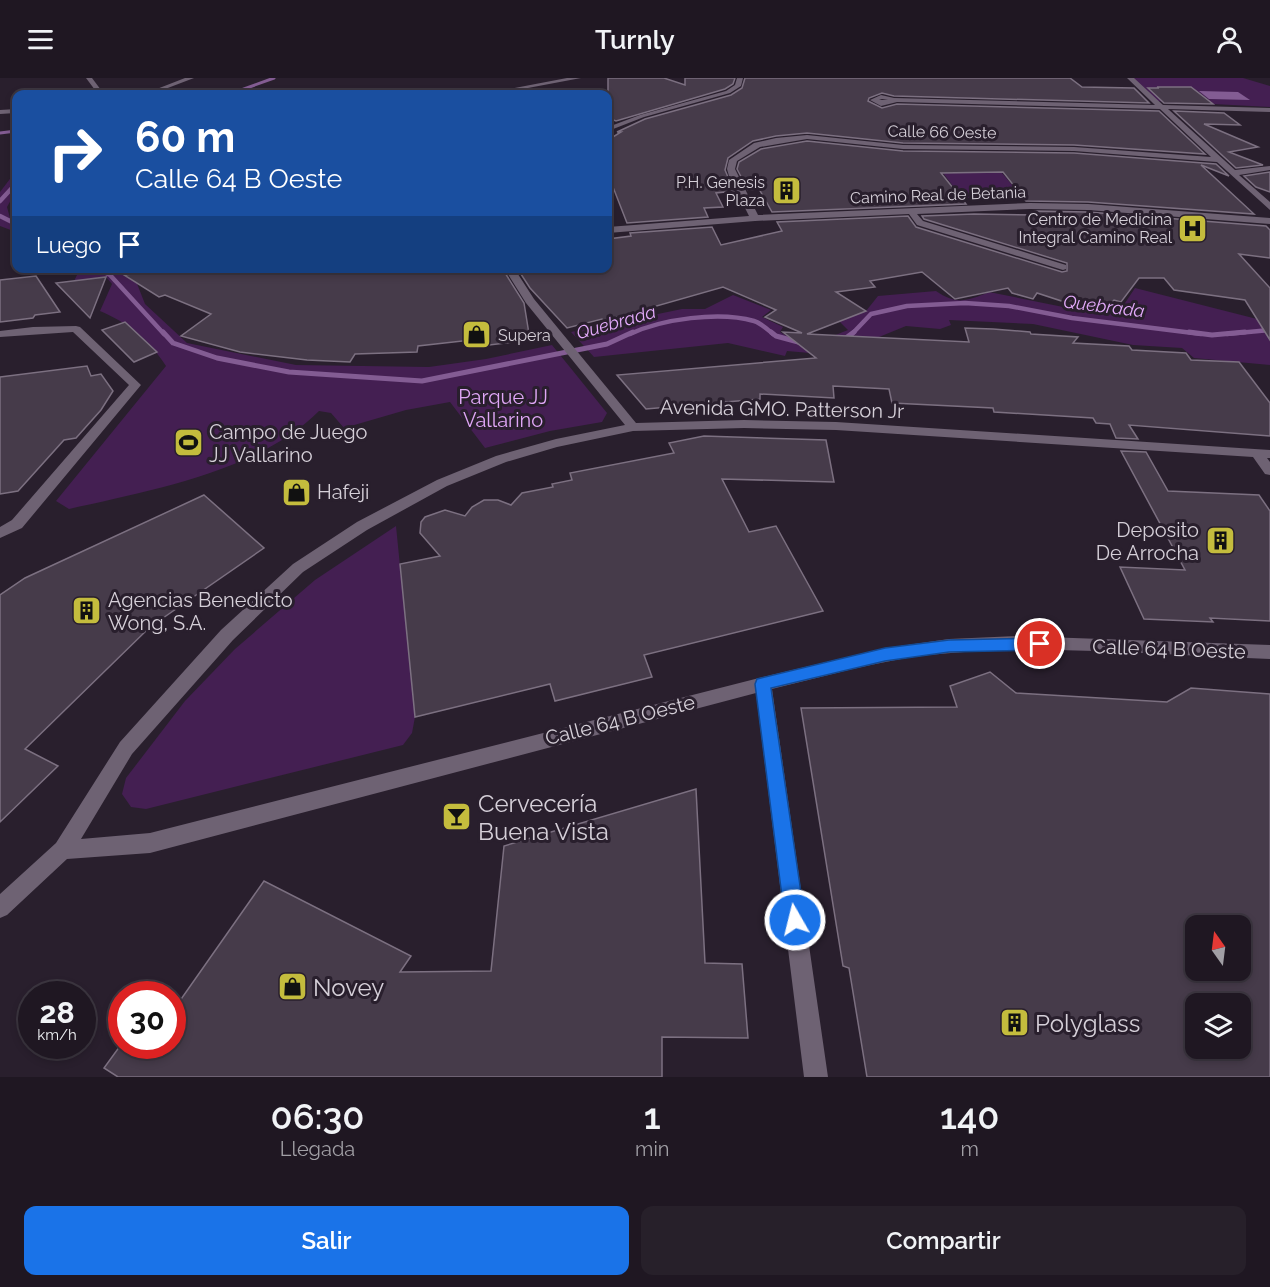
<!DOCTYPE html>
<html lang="es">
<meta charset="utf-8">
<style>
:root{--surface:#1f1722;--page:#27202a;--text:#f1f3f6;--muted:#a19fa5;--line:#3c3640;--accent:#1a73e8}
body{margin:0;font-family:Raleway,sans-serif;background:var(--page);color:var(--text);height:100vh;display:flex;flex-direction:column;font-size:22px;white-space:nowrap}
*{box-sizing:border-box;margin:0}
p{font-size:20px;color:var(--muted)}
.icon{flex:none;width:33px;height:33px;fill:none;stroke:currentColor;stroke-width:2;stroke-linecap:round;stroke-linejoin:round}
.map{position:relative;height:999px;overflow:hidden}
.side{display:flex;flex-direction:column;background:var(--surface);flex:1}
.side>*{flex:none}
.top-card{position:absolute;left:12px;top:12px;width:600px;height:183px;border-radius:12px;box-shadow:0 3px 9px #0003,0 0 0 2px var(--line);background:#1a4fa0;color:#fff;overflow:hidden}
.needle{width:39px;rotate:346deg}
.buttons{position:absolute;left:1185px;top:837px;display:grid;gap:12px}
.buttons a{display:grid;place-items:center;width:66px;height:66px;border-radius:12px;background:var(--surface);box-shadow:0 3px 9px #0003,0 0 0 2px var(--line);font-size:30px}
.speed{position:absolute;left:18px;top:903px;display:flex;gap:12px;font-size:30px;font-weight:700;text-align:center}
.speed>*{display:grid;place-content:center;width:78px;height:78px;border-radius:50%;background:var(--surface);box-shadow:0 3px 9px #0003,0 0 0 2px var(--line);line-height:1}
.speed small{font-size:15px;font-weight:400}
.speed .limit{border:9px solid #d22;background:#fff;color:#111}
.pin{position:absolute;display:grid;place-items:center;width:51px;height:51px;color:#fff;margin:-26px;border:3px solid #fff;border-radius:50%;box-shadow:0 2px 6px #0007}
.me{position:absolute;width:66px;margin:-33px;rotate:352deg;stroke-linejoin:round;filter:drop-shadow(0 0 4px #0008)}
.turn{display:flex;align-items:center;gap:21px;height:126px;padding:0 24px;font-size:27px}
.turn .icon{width:78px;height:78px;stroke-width:2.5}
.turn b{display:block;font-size:42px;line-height:51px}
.then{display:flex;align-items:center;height:57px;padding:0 24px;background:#0003;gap:12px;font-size:22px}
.eta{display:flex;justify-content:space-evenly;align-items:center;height:102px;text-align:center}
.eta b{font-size:36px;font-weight:600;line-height:42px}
.cta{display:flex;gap:12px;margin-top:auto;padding:12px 24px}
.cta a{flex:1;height:69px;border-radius:12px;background:var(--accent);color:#fff;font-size:24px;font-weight:600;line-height:69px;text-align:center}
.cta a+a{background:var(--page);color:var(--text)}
header{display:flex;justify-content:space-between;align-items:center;height:78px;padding:0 24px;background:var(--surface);font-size:27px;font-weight:600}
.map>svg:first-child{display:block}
</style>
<header><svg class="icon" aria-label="menu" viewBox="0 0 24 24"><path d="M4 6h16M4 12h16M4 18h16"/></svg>Turnly<svg class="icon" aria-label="person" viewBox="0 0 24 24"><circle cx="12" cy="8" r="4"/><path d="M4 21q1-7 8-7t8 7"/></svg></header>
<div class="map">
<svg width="1270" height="999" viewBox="0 0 1270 999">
<rect width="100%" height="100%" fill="#291f2d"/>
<g fill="#441f52">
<polygon points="1130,0 1243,0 1270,8 1270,29 1155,23"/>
<polygon points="16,93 16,113 7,129 10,140 16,142 16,154 0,148 0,114"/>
<polygon points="943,95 1002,95 1023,120 962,120"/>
<path d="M67,191H120L134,198L145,226L187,265L296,287L429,289L486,281L552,267L607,335L602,344L550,353L485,370L450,324L406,332L344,350L331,335L319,333C260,393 148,413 69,431L56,423L166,288C149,261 128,245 100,233L112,206L106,199L74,203L77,197L69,195Z"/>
<path d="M1135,210L1257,241L1270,242V287L1194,280L1182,270L1133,267L1033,246L949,242L951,247L940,251L906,248L879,259L880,267L844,278L787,273L785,278L728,265L594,279L571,254L682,231H705L733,217L771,232L762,239L783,249L780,254C808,271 821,263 848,252L839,243L866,233L878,218L936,213C956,227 968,223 989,214L1098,236L1123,228Z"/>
<polygon points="396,448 415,639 412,655 403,667 146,731 131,729 122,716 126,700 185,623 235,571 315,502"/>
</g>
<polygon fill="#835c93" points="1199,13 1238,14 1250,22 1209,21"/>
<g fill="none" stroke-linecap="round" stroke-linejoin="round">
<g stroke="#835c93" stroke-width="3">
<polyline points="230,16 274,0"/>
<polyline points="0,55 16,53"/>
<polyline points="11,112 16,106"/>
</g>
<g stroke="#835c93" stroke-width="4.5">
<polyline points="0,123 12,110"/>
<polyline points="0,138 16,146"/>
<polyline points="96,190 110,197 164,256"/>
<path d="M630,256C662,241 719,233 754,243C761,245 767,251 773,256"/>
<polyline points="852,256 871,236 907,228 965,225 1009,228 1072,240 1201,256"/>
<polyline points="1227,256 1270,252"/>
</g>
<g stroke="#835c93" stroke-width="5">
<polyline points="163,254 173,265 217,280 289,294 422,303 607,266 633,254"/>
<polyline points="771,254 776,258 802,265"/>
<polyline points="1189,254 1212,257 1245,254"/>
<polyline points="843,262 854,254"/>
</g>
</g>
<g fill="#463b4a" stroke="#7c7081" stroke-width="1.5" fill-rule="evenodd">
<polygon points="608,0 664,0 685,7 685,0 735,0 733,6 725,11 616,43 608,40"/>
<polygon points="745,0 1070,0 1082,9 1134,10 1149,25 894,18 882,15 869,20 868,23 882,30 897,26 1159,33 1205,76 1074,67 903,65 807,55 776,58 753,63 728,80 725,92 734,113 716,115 723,129 704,130 708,139 627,145 613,109 608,110 608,62 621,54 617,54 645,41 731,17 742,10"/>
<polygon points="1157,9 1191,9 1213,26 1164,25 1148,10 1159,10"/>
<polygon points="1174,33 1224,35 1240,47 1204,46 1258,69 1229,74 1263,87 1236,90"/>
<polygon points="807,63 903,73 1074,75 1216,86 1229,98 1201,87 1254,136 1088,124 1026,123 1003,94 941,95 966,126 772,134 759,111 748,112 737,91 739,84 761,71"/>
<polygon points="1270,94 1270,114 1256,109 1244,98"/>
<polygon points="1035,133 1088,134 1266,148 1270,152 1270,180 1239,176 1270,210 1270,262 1245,222 1174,212 1164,200 1139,200 1121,224 1114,222 1108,229 1100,227 1095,234 1037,215 1033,221 1012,215 1008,210 955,221 922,194 870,203 875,209 836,214 866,233 807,256 969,264 965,250 993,251 1030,254 1031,256 1078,259 1073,265 1129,268 1132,272 1186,275 1191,282 1239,284 1270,325 1270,358 1129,347 1138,361 1116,360 1110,346 1096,345 1093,340 994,334 993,330 892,325 889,311 833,308 834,320 760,316 760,321 646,331 617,297 816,280 783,254 802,255 765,239 776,232 723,209 604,243 602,241 567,250 530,210 517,190 608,190 608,161 631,158 630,155 712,149 721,167 782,153 777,144 908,138 916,149 1062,194 1067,193 1067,185 924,141 922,138 974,136 1038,137"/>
<polygon points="181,190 502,190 524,225 530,262 481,268 480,261 418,268 417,274 355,276 350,284 307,282 240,274 181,258 211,236 165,217 159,219 124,197"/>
<polygon points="36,198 60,234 35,237 33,240 0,244 0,202"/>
<polygon points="106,199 90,240 56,205"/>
<polygon points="125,244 157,274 134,284 102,252"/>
<polygon points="87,288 91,298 101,296 113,313 101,332 76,360 64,362 18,413 0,416 0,299"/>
<polygon points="704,358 826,362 834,404 722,401 749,454 776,448 823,533 644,577 652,599 555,623 550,606 415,639 400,486 440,478 420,455 421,444 425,439 445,432 465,438 472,429 484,422 498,422 511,427 522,415 553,409 552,406 572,402 570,395 674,375 669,365"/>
<polygon points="1121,373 1146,374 1168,413 1259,417 1270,433 1270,543 1210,540 1213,544 1144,541 1120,489 1185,492"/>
<polygon points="204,417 264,470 150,549 25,671 58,688 0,744 0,517 25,500"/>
<path d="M990,594L1016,615L1167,624L1191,610L1270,616V999H867L849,890L843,888L801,630L957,629L950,608ZM1196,848H1240V892H1196ZM1196,926H1240V970H1196Z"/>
<polygon points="696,711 705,885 742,886 748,960 662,959 662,999 118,999 104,990 120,968 172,968 172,934 264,803 411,878 400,894 491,893 504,768"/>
</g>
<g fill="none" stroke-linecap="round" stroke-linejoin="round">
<g fill="#6e6273" fill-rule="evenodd">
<polygon points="86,0 92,0 104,16 98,16"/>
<polygon points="185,0 194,0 152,16 144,16"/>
<polygon points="567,0 581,0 496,16 484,16"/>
<polygon points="737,0 743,0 741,8 730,15 644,39 608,53 608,49 640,37 726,13 735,7"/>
<path d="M1127,0H1134L1163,27L1270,30V34L1168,31L1235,92L1270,88V92L1239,97L1270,124V132L1217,84L1074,73L903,71L807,61L760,69L737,83L735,91L758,137L1030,125L1088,126L1270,140V146L1088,132L1030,131L917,136L923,143L1066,187V191L1063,192L917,147L909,136L755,143L608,155V149L749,138L729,98L727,91L729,82L754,65L776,60L807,57L903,67L1074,69L1211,79L1160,31L897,24L881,28L870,22L881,17L894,20L1155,27ZM882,21L888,22H889H879Z"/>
<polygon points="16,31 16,35 0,36 0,32"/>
<path d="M504,190H514L534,221L636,345L744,342L836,344L1270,372V380H1267L1270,384V397L1265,396L1253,379L836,352L744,350L633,353L557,369L506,384L447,408L367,452L303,494L233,562L132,676L81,761L150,755L763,599L886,570L949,561L1017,558L1270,567V581C1164,577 1056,567 951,575C890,579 831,597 772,611L828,999H804L756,615L150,775L67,781L7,837L0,840V816L56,765L120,664L221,552L293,486L357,444L437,402L496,378L556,361L625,347L526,225Z"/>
<polygon points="76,248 80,249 141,307 22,450 0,460 0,449 12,442 129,307 73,254 0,259 0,253 33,249"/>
</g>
</g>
<polygon fill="#1a73e8" stroke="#114b97" stroke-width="1.5" points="1040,560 1045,561 1047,566 1045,570 1040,572 949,574 885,583 771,610 805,842 802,849 795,852 788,849 785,842 755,606 757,601 885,570 949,562"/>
<defs>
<symbol id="building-square" viewBox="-11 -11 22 22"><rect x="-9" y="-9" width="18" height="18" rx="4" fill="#c4bc3d" stroke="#291f2d"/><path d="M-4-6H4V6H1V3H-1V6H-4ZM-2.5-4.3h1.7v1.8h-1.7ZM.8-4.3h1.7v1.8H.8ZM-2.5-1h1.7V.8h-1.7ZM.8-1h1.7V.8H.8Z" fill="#111"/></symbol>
<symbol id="hospital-square" viewBox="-11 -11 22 22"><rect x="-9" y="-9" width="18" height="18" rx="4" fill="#c4bc3d" stroke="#291f2d"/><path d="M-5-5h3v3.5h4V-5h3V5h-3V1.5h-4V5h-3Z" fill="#111"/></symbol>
<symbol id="shop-square" viewBox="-11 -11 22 22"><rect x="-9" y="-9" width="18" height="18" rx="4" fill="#c4bc3d" stroke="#291f2d"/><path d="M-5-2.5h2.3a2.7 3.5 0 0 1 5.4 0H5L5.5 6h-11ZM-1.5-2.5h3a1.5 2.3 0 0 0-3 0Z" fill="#111"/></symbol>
<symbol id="stadium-square" viewBox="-11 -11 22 22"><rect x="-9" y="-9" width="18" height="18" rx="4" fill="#c4bc3d" stroke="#291f2d"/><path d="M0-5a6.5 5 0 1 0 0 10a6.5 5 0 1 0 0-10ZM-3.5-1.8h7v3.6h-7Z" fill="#111"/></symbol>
<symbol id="bar-square" viewBox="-11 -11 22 22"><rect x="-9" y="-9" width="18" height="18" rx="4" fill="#c4bc3d" stroke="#291f2d"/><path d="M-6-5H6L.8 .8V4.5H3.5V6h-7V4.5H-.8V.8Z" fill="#111"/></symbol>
</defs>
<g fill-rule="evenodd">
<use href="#building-square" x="770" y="96" width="33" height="33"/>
<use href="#hospital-square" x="1176" y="134" width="33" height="33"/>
<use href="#shop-square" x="460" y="240" width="33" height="33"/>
<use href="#stadium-square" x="172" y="348" width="33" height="33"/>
<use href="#shop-square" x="280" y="398" width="33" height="33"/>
<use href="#building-square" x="1204" y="446" width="33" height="33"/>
<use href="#building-square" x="70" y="516" width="33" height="33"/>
<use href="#bar-square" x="440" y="722" width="33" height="33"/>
<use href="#shop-square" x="276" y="892" width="33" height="33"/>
<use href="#building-square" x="998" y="928" width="33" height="33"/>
</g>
<g text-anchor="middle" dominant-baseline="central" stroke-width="6" stroke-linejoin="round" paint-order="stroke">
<g font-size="16" fill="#d5cfd8" stroke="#291f2d">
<text transform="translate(942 54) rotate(1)">Calle 66 Oeste</text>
<text transform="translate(938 117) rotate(-2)">Camino Real de Betania</text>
</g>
<g font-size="16" fill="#d5cfd8" stroke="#291f2d" text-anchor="end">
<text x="765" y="104">P.H. Genesis<tspan x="765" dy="18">Plaza</tspan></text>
<text x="1172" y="141">Centro de Medicina<tspan x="1172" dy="18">Integral Camino Real</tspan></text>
<text x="498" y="257" text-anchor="start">Supera</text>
</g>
<g font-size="18" font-style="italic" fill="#e4abfc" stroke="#291f2d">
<text transform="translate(1104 228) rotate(7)">Quebrada</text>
<text transform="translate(616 244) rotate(-16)">Quebrada</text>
</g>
<g font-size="20" fill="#e0a7f7" stroke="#291f2d">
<text x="503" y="319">Parque JJ<tspan x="503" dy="23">Vallarino</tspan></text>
</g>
<g font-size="20" fill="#d5cfd8" stroke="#291f2d">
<text transform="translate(782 331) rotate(1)">Avenida GMO. Patterson Jr</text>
<text transform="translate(1169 571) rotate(2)">Calle 64 B Oeste</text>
<text transform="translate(620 642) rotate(-14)">Calle 64 B Oeste</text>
</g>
<g font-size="20" fill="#d5cfd8" stroke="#291f2d" text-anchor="start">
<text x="209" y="354">Campo de Juego<tspan x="209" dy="23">JJ Vallarino</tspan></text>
<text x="317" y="414">Hafeji</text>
<text x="1199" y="452" text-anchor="end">Deposito<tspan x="1199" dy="23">De Arrocha</tspan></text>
<text x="108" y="522">Agencias Benedicto<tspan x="108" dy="23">Wong, S.A.</tspan></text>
</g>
<g font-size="24" fill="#d5cfd8" stroke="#291f2d" text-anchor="start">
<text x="478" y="725">Cervecería<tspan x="478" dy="28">Buena Vista</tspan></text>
<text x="313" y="909">Novey</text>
<text x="1035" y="945">Polyglass</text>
</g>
</g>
</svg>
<div class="buttons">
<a><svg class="needle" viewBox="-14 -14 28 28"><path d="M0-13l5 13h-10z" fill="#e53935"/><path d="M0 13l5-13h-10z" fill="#a19fa5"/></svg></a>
<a><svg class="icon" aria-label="layers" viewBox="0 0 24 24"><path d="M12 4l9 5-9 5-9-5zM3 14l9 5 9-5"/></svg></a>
</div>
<div class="speed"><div>28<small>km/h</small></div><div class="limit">30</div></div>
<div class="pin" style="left:1040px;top:566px;background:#d93025"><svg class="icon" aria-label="arrive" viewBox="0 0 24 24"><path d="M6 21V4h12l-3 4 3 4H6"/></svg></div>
<svg class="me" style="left:795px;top:842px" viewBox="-20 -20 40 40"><circle r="17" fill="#1a73e8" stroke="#fff" stroke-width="3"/><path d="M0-11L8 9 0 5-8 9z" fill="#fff"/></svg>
<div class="top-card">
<div class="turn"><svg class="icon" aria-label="right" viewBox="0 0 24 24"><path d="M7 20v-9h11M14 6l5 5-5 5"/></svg><div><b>60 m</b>Calle 64 B Oeste</div></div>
<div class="then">Luego<svg class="icon" aria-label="arrive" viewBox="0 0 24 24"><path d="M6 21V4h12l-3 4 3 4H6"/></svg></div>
</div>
</div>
<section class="side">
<div class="eta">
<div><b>06:30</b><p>Llegada</p></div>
<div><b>1</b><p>min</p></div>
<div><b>140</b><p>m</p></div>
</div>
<div class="cta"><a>Salir</a><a>Compartir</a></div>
</section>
